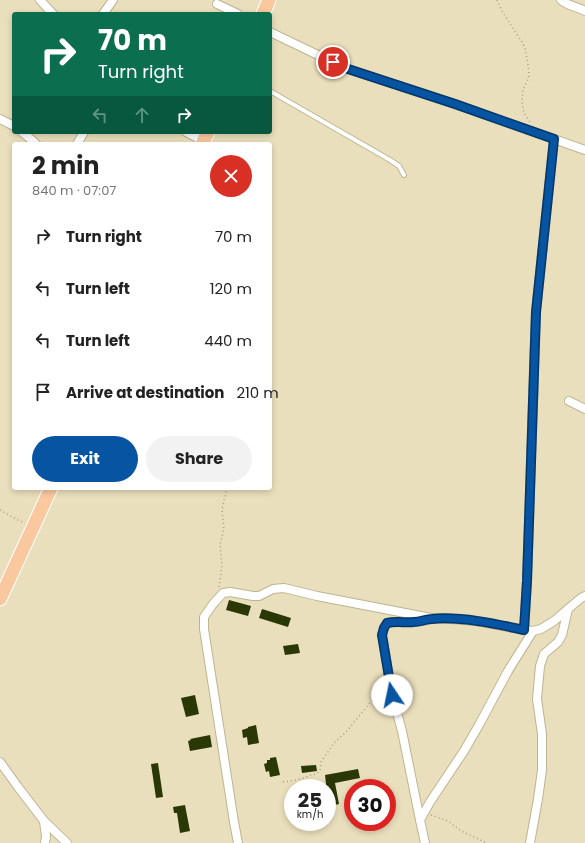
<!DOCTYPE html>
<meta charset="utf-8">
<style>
:root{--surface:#fff;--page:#f2f2f2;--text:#222;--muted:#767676;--accent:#0654a2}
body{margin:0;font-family:Poppins,sans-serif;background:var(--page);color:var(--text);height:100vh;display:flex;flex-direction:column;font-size:15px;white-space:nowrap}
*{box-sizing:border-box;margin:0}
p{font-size:13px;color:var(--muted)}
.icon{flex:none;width:22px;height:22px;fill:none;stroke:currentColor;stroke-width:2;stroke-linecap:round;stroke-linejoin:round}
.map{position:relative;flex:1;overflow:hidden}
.drawer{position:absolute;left:12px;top:142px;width:260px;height:348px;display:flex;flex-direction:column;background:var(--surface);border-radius:4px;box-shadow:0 2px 6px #0003}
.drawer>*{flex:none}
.banner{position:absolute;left:12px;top:12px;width:260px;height:122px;border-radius:4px;box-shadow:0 2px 6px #0003;background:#0b6e4f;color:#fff;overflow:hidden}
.speed{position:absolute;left:284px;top:779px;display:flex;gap:8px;font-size:20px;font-weight:700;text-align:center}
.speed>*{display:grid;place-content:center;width:52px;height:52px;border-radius:50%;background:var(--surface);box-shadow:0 2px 6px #0003;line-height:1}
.speed small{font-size:10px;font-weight:400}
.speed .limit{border:6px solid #d22;background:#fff;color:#111}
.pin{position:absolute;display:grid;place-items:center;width:34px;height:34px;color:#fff;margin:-17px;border:2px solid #fff;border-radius:50%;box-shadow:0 1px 4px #0007}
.me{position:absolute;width:44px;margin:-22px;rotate:349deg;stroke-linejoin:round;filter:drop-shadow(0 0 3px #0008)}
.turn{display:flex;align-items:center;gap:14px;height:84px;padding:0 20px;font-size:18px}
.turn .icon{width:52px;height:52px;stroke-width:2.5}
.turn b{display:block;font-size:28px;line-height:34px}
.lanes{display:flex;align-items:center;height:38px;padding:0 20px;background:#0003;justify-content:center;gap:20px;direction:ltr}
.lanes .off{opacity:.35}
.round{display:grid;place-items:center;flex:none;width:42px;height:42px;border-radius:21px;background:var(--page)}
.overview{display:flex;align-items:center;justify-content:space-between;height:68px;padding:0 20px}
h1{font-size:24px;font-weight:700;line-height:30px}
.cta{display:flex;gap:8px;margin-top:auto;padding:8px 20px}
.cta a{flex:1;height:46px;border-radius:24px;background:var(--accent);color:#fff;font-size:16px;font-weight:700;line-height:46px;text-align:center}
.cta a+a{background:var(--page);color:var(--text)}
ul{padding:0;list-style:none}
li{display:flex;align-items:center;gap:12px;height:52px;padding:0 20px}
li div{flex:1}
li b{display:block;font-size:15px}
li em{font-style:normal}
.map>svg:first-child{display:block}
</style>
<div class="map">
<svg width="585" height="843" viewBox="0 0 585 843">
<rect width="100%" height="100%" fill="#eadfbc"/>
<g fill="#293805">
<polygon points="229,600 251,606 248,616 226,610"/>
<polygon points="262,609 291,618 288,627 259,618"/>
<polygon points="298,644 300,653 285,655 283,646"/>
<polygon points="195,695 199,714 186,717 181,698"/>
<polygon points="256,725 259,743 248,745 247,737 243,738 242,730 248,728 248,727"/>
<polygon points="210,735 212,747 190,751 188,741 191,740 190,739"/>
<polygon points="276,757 280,775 270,777 269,771 266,772 264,764 267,763 267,760 270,760 270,758"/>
<polygon points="158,763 163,797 156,798 151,764"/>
<polygon points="316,765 317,771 302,773 301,766"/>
<polygon points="358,769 360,778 335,783 339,804 330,806 327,793 325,775"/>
<polygon points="185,805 190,831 180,833 177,813 174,813 173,807"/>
</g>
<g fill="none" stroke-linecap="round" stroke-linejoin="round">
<defs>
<polyline id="service" points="270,91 390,160 399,166 404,175"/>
<g id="minor">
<polyline points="40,0 53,14"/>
<path d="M561,0C570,7 576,6 585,11"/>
<polyline points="217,4 238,14"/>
<polyline points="103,14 113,0"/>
<polyline points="270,32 345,68 455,104 585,150"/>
<polyline points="0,119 14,126"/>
<polyline points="22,132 33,141 36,144"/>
<polyline points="186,132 204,141"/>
<polyline points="77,144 84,132"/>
<polyline points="569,401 585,409"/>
<polyline points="524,630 527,581 536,312 554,139"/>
<polyline points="0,762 18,787 44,821 67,843"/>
<polyline points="420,820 430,802 464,751 479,725 508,671 533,631"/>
<polyline points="44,821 46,837 45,843"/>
<polyline points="238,843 234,822 204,629 204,617 213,604 223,593 230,592 253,596 259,596 273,589 284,588 317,596 431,618 451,619 476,621 524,630 533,631 541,629 554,621 581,598 585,596"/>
<path d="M425,843L420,820L402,731L392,695L382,635L384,627L387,623C400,620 414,623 428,620"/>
<polyline points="530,843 538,799 542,770 542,734 537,699 540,666 544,654 558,642 562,635 568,609"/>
</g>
<g id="trunk">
<polyline points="263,14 269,0"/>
<polyline points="202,144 208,132"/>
<polyline points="0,599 51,488"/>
</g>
</defs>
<use href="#service" stroke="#beb492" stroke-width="6"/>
<use href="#minor" stroke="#beb492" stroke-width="10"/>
<use href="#trunk" stroke="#fff" stroke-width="15"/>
<g stroke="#a79e84" stroke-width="1.5" stroke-dasharray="1 3" stroke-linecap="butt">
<polyline points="497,0 502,11 522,42 525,48 529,71 529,77 523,90 522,101 524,113 530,122"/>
<polyline points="0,510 18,520 25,523"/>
<polyline points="219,587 222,567 220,544 224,529 222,510 227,488"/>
<polyline points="283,782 296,780 304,778 311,775 316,774 320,771 321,762 334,743 346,732 374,698 384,691"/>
<polyline points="431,815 448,821 461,831 487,843"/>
</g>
<use href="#service" stroke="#fff" stroke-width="4"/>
<use href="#minor" stroke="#fff" stroke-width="8"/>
<use href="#trunk" stroke="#fac89e" stroke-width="13"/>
</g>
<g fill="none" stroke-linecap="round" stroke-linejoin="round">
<defs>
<path id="route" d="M333,62L345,68L455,104L554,139L536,312L527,581L524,630C497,624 459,616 432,619C426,619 420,622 414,622C405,623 396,621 387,623L384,628L382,635L392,695"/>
</defs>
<use href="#route" stroke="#043769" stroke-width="10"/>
<use href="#route" stroke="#0654a2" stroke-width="7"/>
</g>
</svg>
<div class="speed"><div>25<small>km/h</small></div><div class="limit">30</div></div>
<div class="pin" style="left:333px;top:62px;background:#d93025"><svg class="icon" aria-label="arrive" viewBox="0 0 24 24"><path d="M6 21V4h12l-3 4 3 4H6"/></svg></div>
<svg class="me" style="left:392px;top:695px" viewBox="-20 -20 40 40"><circle r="19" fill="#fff"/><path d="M0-13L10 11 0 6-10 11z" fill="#0654a2"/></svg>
<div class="banner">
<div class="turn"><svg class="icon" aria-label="right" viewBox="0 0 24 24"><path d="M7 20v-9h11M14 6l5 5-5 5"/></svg><div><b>70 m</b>Turn right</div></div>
<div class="lanes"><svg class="icon off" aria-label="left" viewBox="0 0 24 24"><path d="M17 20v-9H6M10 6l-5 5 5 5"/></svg><svg class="icon off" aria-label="ahead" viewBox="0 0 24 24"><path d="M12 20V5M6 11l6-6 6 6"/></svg><svg class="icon" aria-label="right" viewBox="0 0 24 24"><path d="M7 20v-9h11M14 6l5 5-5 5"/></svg></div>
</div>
<section class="drawer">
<div class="overview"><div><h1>2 min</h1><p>840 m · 07:07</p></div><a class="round" style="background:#d93025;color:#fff"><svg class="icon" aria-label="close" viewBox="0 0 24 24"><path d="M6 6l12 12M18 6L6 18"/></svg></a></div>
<ul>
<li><svg class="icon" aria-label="right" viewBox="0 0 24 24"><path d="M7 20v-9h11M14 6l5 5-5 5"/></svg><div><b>Turn right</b></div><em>70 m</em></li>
<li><svg class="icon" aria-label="left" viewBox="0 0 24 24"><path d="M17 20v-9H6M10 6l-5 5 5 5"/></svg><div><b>Turn left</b></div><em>120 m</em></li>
<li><svg class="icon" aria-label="left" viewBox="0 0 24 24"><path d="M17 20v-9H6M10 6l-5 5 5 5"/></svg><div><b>Turn left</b></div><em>440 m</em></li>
<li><svg class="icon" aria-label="arrive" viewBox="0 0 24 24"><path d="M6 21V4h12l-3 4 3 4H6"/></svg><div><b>Arrive at destination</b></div><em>210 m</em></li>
</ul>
<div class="cta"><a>Exit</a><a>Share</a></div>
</section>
</div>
